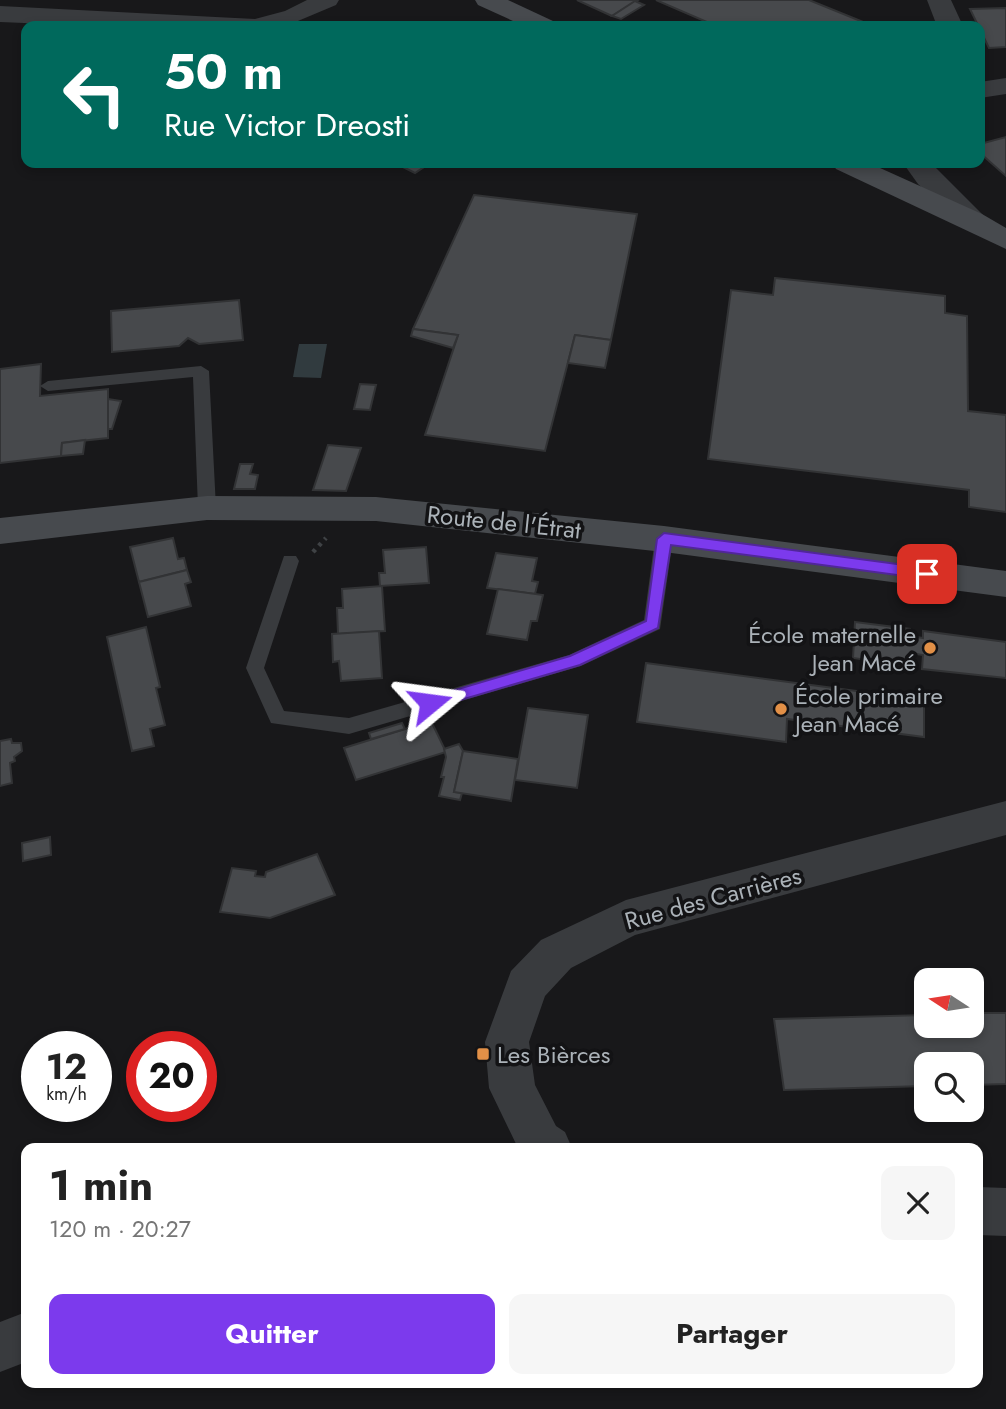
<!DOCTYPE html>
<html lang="fr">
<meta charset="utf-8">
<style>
:root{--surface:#fff;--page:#f6f6f6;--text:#222;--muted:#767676;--accent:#7c3aed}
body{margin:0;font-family:Jost,sans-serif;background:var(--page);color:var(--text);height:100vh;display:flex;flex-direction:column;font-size:26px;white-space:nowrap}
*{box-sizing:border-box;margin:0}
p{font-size:23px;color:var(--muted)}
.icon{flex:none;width:38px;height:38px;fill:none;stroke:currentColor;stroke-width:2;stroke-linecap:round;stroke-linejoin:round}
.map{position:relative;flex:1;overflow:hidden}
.side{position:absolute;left:21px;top:1143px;width:962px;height:245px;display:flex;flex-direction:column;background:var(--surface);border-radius:14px;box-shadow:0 4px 10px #0003}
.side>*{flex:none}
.banner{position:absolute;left:21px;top:21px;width:964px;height:147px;border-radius:14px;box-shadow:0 4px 10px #0003;background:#00695c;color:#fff;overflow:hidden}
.needle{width:46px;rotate:282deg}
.fabs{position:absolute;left:914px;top:968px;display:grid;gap:14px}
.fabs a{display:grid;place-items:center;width:70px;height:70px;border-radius:14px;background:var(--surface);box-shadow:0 4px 10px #0003;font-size:35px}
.speed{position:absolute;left:21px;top:1031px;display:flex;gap:14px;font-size:35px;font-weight:700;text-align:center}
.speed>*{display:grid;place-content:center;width:91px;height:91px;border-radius:50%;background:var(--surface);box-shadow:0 4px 10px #0003;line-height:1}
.speed small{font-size:18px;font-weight:400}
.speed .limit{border:10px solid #d22;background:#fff;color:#111}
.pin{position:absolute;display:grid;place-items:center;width:60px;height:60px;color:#fff;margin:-30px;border-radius:14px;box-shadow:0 4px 10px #0006}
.me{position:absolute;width:77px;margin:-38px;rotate:74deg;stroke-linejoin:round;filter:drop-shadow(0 0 5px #0008)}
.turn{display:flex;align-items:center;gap:24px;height:147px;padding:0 28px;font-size:32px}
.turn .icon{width:91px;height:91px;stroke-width:2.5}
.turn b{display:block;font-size:49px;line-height:60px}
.round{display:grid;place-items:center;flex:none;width:74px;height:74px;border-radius:14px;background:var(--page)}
.overview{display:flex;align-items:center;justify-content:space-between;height:119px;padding:0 28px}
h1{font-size:42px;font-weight:700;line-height:52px}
.action{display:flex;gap:14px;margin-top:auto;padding:14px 28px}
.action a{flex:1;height:80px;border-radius:14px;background:var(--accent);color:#fff;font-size:28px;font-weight:700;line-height:80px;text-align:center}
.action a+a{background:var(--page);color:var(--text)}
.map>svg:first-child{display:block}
</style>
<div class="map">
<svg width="1006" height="1409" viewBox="0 0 1006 1409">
<rect width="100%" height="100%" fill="#18181a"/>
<polygon fill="#313b3f" points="299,344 327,344 321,378 293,377"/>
<g fill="#47494c" stroke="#323335" stroke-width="2">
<polygon points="577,0 638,0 612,16"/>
<polygon points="656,0 809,0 873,26 716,26"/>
<polygon points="635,1 644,5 621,19 612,16"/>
<polygon points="1006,8 1006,47 989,48 970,9"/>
<polygon points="1006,137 1006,176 980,153 980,144"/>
<polygon points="395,163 430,163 415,173"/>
<polygon points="474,195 637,214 611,340 575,335 545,451 425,435 458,335 413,329"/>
<polygon points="775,278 945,296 945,313 967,316 968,411 1006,415 1006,512 969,507 969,490 708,459 731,290 773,295"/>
<polygon points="239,300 243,340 199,344 188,338 179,346 112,352 111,311"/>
<polygon points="413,329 458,335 453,348 411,336"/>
<polygon points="575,335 611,340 605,368 568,363"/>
<polygon points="41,364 40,396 108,389 108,438 62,443 61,456 0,463 0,369"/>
<polygon points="360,384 376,385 370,410 354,409"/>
<polygon points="108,399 121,401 112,429 108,429"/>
<polygon points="85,440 83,454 61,456 62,443"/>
<polygon points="328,445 361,448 346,491 313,490"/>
<polygon points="240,464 253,464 250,474 258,475 255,489 234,489"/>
<polygon points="173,538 178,559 184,558 187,570 139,582 130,547"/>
<polygon points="426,547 429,583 380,586 379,573 385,573 383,550"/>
<polygon points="496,553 537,558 532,581 538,582 535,594 487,588"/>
<polygon points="187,570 191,582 185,584 191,606 148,617 139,582"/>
<polygon points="382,586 385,631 338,634 337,608 343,608 342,589"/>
<polygon points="498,589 543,595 537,621 531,621 527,640 487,634"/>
<polygon points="855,622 910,629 910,636 923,638 923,631 1006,642 1006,678 922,669 923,655 910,653 909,666 853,658"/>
<polygon points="146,627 160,687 156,688 165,725 150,729 154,746 132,751 107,637"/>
<polygon points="379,631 382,678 341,681 339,661 333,662 332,634"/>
<polygon points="646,663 924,700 924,737 787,719 786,742 637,722"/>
<polygon points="528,708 588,715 577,788 515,780"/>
<polygon points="431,721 446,752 356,780 344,748"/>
<polygon points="402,723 405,729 371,739 369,733"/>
<polygon points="11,739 12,743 21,743 22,751 14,757 15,761 10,763 12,783 0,786 0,741"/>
<polygon points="459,744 463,751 454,792 462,793 460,800 439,796 444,777 441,777 446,757 444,749"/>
<polygon points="463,751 518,759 511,801 454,792"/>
<polygon points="50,837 51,855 23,861 22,843"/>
<polygon points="317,854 335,895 270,918 220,912 232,868 256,871 255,876 265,877 266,872"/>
<polygon points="971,1013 1006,1013 1006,1084 971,1085 971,1064 926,1064 926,1086 784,1090 774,1019 926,1015 926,1026 971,1026"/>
</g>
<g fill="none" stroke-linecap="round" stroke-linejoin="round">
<polyline stroke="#3f4245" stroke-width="4.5" stroke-dasharray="3.5 5" stroke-linecap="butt" points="313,552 326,538"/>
<g fill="#393b3e" fill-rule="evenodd">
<polygon points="201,366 209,371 216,508 207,514 198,508 193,377 48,391 40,386 48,381"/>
<polygon points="664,533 670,534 673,539 660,629 581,666 349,734 271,723 246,668 284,556 296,556 299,561 264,668 284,711 349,718 569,655 644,620 655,539 658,534"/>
</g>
<g fill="#393b3e" fill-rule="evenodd">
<polygon points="307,0 339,0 336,5 286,26 97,26 0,22 0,6 255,19 285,11"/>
<polygon points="927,0 951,0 963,26 937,26"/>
<polygon points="1006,78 1006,94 980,98 980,82"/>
<polygon points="903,163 931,163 982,214 987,220 982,226 972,229 962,226 918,184"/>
<polygon points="1006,801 1006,835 635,935 571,968 545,996 529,1042 535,1085 556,1126 565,1132 572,1148 518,1148 489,1088 485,1042 511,971 541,940 626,900"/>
<polygon points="978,1187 1006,1188 1006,1236 978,1235"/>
<polygon points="26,1312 26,1362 0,1372 0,1322"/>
</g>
<g fill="#474a4e" fill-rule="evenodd">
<polygon points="475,0 508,0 553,21 557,26 524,26 478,5"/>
<polygon points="832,163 869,163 982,214 1006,228 1006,249 836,169"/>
<polygon points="207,496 376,497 664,526 1006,571 1006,597 664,552 376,521 207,520 0,544 0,518"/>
</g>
</g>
<polygon fill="#7c3aed" stroke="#51269a" stroke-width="2" points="664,533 927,568 935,574 927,579 671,545 658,628 580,665 430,709 424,708 422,703 424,699 570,656 646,621 657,539"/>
<g fill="#e29047" stroke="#131315" stroke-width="2.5">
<circle cx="930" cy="648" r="7"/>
<circle cx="781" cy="709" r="7"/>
<rect x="476" y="1047" width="14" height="14" rx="3.5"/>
</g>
<g text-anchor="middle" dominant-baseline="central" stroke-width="7" stroke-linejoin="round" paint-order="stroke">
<g font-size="24" fill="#abb2b8" stroke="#131315">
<text transform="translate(504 522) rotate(6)">Route de l'Étrat</text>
<text transform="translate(713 898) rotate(-15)">Rue des Carrières</text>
</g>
<g font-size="24" fill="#abb2b8" stroke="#131315" text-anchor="start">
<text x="916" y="634" text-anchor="end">École maternelle<tspan x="916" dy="28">Jean Macé</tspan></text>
<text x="795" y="695">École primaire<tspan x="795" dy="28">Jean Macé</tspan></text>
<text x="497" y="1054">Les Bièrces</text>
</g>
</g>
</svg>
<div class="fabs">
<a><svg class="needle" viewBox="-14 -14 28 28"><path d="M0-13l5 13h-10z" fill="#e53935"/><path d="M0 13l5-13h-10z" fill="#767676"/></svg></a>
<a><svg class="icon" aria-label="search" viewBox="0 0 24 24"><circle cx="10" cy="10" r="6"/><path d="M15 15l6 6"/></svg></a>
</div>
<div class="speed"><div>12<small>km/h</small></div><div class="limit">20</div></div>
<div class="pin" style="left:927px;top:574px;background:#d93025"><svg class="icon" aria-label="arrive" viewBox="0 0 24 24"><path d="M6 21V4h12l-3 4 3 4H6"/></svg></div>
<svg class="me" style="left:430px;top:703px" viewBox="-20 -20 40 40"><path d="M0-17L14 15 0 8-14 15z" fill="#7c3aed" stroke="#fff" stroke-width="4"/></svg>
<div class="banner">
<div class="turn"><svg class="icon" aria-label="left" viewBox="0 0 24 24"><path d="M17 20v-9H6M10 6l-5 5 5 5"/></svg><div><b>50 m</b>Rue Victor Dreosti</div></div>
</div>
<section class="side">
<div class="overview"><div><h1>1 min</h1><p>120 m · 20:27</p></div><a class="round"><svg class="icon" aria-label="close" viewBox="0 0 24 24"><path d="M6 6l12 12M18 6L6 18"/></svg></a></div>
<div class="action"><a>Quitter</a><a>Partager</a></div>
</section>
</div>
